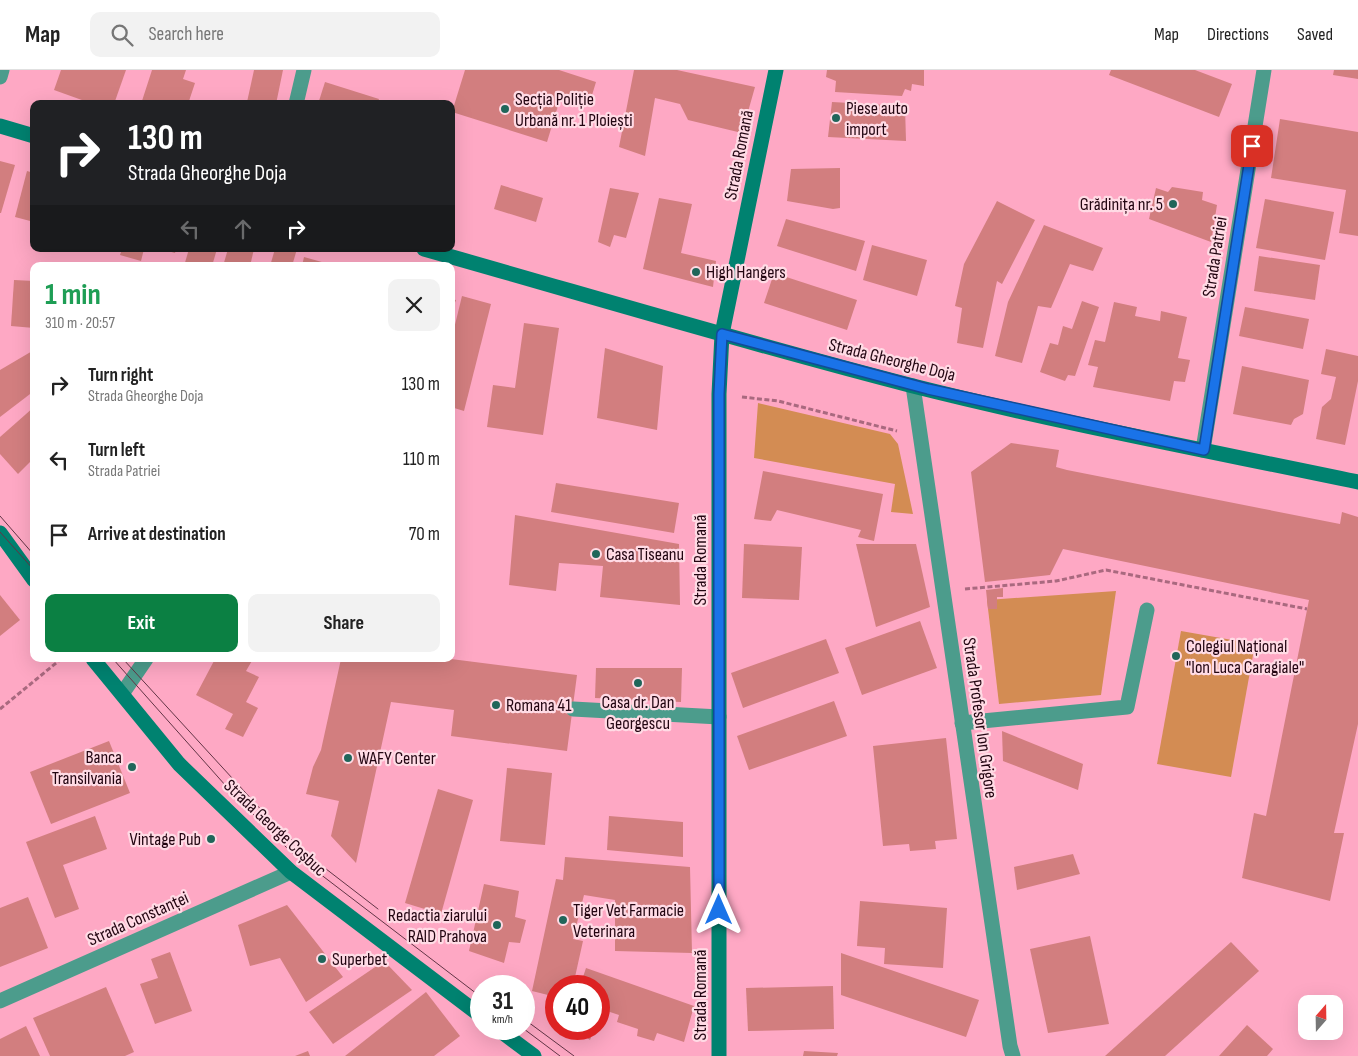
<!DOCTYPE html>
<meta charset="utf-8">
<style>
:root{--surface:#fff;--page:#f2f2f2;--text:#222;--muted:#767676;--line:#e0e0e0;--accent:#0b8043}
body{margin:0;font-family:"Sofia Sans Condensed",sans-serif;background:var(--page);color:var(--text);height:100vh;display:flex;flex-direction:column;font-size:19px;white-space:nowrap}
*{box-sizing:border-box;margin:0}
p{font-size:16px;color:var(--muted)}
.icon{flex:none;width:28px;height:28px;fill:none;stroke:currentColor;stroke-width:2;stroke-linecap:round;stroke-linejoin:round}
.map{position:relative;flex:1;overflow:hidden}
.side{position:absolute;left:30px;top:192px;width:425px;height:400px;display:flex;flex-direction:column;background:var(--surface);border-radius:10px;box-shadow:0 5px 20px #0002}
.side>*{flex:none}
.banner{position:absolute;left:30px;top:30px;width:425px;height:152px;border-radius:10px;box-shadow:0 5px 20px #0002;background:#202124;color:#fff;overflow:hidden}
.needle{width:32px;rotate:20deg}
.controls{position:absolute;left:1298px;top:925px;display:grid;gap:10px}
.controls a{display:grid;place-items:center;width:45px;height:45px;border-radius:10px;background:var(--surface);box-shadow:0 5px 20px #0002;font-size:25px}
.speed{position:absolute;left:470px;top:905px;display:flex;gap:10px;font-size:25px;font-weight:700;text-align:center}
.speed>*{display:grid;place-content:center;width:65px;height:65px;border-radius:50%;background:var(--surface);box-shadow:0 5px 20px #0002;line-height:1}
.speed small{font-size:12px;font-weight:400}
.speed .limit{border:8px solid #d22;background:#fff;color:#111}
.pin{position:absolute;display:grid;place-items:center;width:42px;height:42px;color:#fff;margin:-21px;border-radius:10px;box-shadow:0 2px 8px #0006}
.me{position:absolute;width:55px;margin:-28px;rotate:0deg;stroke-linejoin:round;filter:drop-shadow(0 0 4px #0008)}
.turn{display:flex;align-items:center;gap:18px;height:105px;padding:0 15px;font-size:22px}
.turn .icon{width:65px;height:65px;stroke-width:2.5}
.turn b{display:block;font-size:35px;line-height:42px}
.lanes{display:flex;align-items:center;height:48px;padding:0 15px;background:#0003;justify-content:center;gap:25px;direction:ltr}
.lanes .off{opacity:.35}
.round{display:grid;place-items:center;flex:none;width:52px;height:52px;border-radius:10px;background:var(--page)}
.head{display:flex;align-items:center;justify-content:space-between;height:85px;padding:0 15px}
h1{font-size:30px;font-weight:700;line-height:38px;color:#1e9e55}
.primary-button{display:flex;gap:10px;margin-top:auto;padding:10px 15px}
.primary-button a{flex:1;height:58px;border-radius:10px;background:var(--accent);color:#fff;font-size:20px;font-weight:700;line-height:58px;text-align:center}
.primary-button a+a{background:var(--page);color:var(--text)}
ul{padding:0;list-style:none}
li{display:flex;align-items:center;gap:15px;height:75px;padding:0 15px}
li div{flex:1}
li b{display:block;font-size:19px}
li em{font-style:normal}
header{display:flex;align-items:center;gap:30px;box-sizing:border-box;height:70px;padding:0 25px;background:var(--surface);border-bottom:1px solid var(--line)}
header strong{font-size:24px}
nav{display:flex;gap:28px;margin-inline-start:auto;font-size:18px}
.search{width:350px;height:45px;background:var(--page);display:flex;align-items:center;gap:12px;box-sizing:border-box;padding:0 18px;border-radius:10px;color:var(--muted);font-size:19px}
.map>svg:first-child{display:block}
</style>
<header>
<strong>Map</strong>
<div class="search"><svg class="icon" aria-label="search" viewBox="0 0 24 24"><circle cx="10" cy="10" r="6"/><path d="M15 15l6 6"/></svg>Search here</div>
<nav><a>Map</a><a>Directions</a><a>Saved</a></nav>
</header>
<div class="map">
<svg width="1358" height="986" viewBox="0 0 1358 986">
<rect width="100%" height="100%" fill="#fea8c4"/>
<g fill="#d38c53">
<polygon points="758,333 890,364 898,374 913,444 891,442 895,414 754,388"/>
<polygon points="1116,521 1101,625 999,634 987,530"/>
<polygon points="1181,561 1255,574 1231,707 1157,694"/>
</g>
<g fill="#d27e7f">
<polygon points="61,0 126,0 114,34 93,34 54,20"/>
<polygon points="152,0 186,0 183,9 195,13 188,34 141,34"/>
<polygon points="254,0 283,0 276,34 247,32"/>
<polygon points="465,0 559,0 596,12 589,35 561,26 547,72 452,42"/>
<polygon points="634,0 677,0 755,17 742,63 688,50 680,34 655,28 645,86 619,77"/>
<polygon points="827,0 924,0 924,16 912,14 911,21 905,19 902,26 835,22 836,11 826,7"/>
<polygon points="1111,0 1195,0 1232,14 1219,47 1109,5"/>
<polygon points="1334,0 1358,0 1358,9 1333,5"/>
<polygon points="325,12 379,29 377,34 318,34"/>
<polygon points="832,32 905,36 906,71 828,67"/>
<polygon points="1280,49 1358,62 1358,166 1339,163 1346,120 1271,108"/>
<polygon points="0,91 15,95 1,143 0,143"/>
<polygon points="840,98 840,138 833,139 787,131 791,99"/>
<polygon points="27,101 34,103 34,152 15,147"/>
<polygon points="501,115 543,128 536,152 494,139"/>
<polygon points="1172,117 1203,122 1202,130 1217,135 1211,172 1149,149 1156,118 1168,122"/>
<polygon points="610,118 639,123 626,168 614,165 610,177 598,172"/>
<polygon points="659,128 692,134 681,183 716,191 713,217 643,199"/>
<polygon points="1265,129 1334,142 1325,190 1256,178"/>
<polygon points="997,131 1035,150 1002,214 997,211 983,278 957,273 962,238 955,236 964,194"/>
<polygon points="786,149 865,171 856,201 777,176"/>
<polygon points="1044,155 1103,178 1093,201 1070,194 1051,238 1038,236 1022,293 995,286 1008,232"/>
<polygon points="872,175 927,190 917,226 863,210"/>
<polygon points="122,179 144,179 141,191 120,185"/>
<polygon points="161,179 176,179 175,183"/>
<polygon points="189,179 217,179 212,196 184,196"/>
<polygon points="228,179 254,179 250,196 223,196"/>
<polygon points="275,179 297,179 292,196 270,196"/>
<polygon points="1259,186 1320,195 1315,230 1254,221"/>
<polygon points="304,187 336,196 302,196"/>
<polygon points="774,203 857,230 847,260 764,233"/>
<polygon points="14,210 34,211 34,258 11,256"/>
<polygon points="462,226 491,234 464,341 451,337 451,271"/>
<polygon points="451,229 456,230 451,243"/>
<polygon points="1082,231 1099,237 1075,306 1068,305 1065,311 1040,302 1050,273 1058,275 1063,256 1072,259"/>
<polygon points="1114,232 1137,237 1135,246 1160,251 1161,241 1187,247 1178,288 1190,290 1185,312 1174,311 1170,331 1093,317 1098,297 1088,295 1095,270 1105,272"/>
<polygon points="1245,237 1309,249 1303,279 1239,266"/>
<polygon points="524,253 559,258 543,365 487,357 493,315 515,318"/>
<polygon points="605,278 663,296 657,360 597,348"/>
<polygon points="1326,279 1358,286 1358,311 1345,375 1316,369 1322,337 1331,329 1336,307 1321,304"/>
<polygon points="34,280 34,321 0,347 0,300"/>
<polygon points="1242,296 1309,310 1303,344 1294,349 1291,355 1233,344"/>
<polygon points="34,337 34,388 18,404 0,384 0,367"/>
<polygon points="1011,373 1059,380 1056,397 1067,400 1340,454 1342,442 1358,447 1358,654 1334,763 1344,763 1330,831 1242,808 1254,743 1266,746 1309,530 1063,479 1050,505 985,512 971,402"/>
<polygon points="763,401 883,424 874,471 858,467 861,460 777,440 771,451 754,449"/>
<polygon points="556,413 679,433 674,463 551,442"/>
<polygon points="515,445 679,474 680,535 600,527 603,496 559,493 556,521 509,515"/>
<polygon points="744,474 802,477 799,530 742,528"/>
<polygon points="856,474 916,474 930,537 876,557"/>
<polygon points="1003,518 1003,527 997,527 997,539 988,539 986,520"/>
<polygon points="0,525 20,550 0,566"/>
<polygon points="920,551 937,598 862,625 845,578"/>
<polygon points="826,569 839,603 743,638 731,603"/>
<polygon points="215,589 253,589 246,601 259,607 246,632 258,638 243,667 225,659 233,644 196,625"/>
<polygon points="341,589 451,589 577,605 567,681 451,666 454,640 391,632 356,793 331,766 339,731 306,724 313,697 321,680"/>
<polygon points="596,598 682,598 681,632 595,628"/>
<polygon points="834,631 847,666 749,700 737,666"/>
<polygon points="1002,661 1083,694 1078,720 1003,691"/>
<polygon points="946,668 957,769 935,771 936,779 910,781 909,774 883,776 873,676"/>
<polygon points="109,671 130,723 51,754 30,702"/>
<polygon points="507,698 552,703 545,775 500,771"/>
<polygon points="438,719 473,730 441,844 405,833"/>
<polygon points="95,746 107,779 63,795 79,839 55,848 26,772"/>
<polygon points="609,746 683,752 683,787 607,780"/>
<polygon points="1073,784 1080,804 1017,820 1014,797"/>
<polygon points="565,787 690,797 692,883 615,881 615,830 584,825 573,869 583,871 573,916 556,916 556,927 532,921 556,809 563,810"/>
<polygon points="484,814 519,821 515,847 526,850 520,873 509,872 504,893 469,881"/>
<polygon points="28,827 48,878 0,897 0,838"/>
<polygon points="860,831 947,838 943,898 884,894 885,878 857,876"/>
<polygon points="287,835 343,907 306,932 280,888 250,896 238,855"/>
<polygon points="1090,866 1109,954 1048,963 1030,879"/>
<polygon points="1231,872 1259,901 1165,986 1105,986"/>
<polygon points="170,882 192,941 155,954 140,914 158,908 151,889"/>
<polygon points="841,883 979,930 966,967 841,925"/>
<polygon points="384,891 412,920 333,974 309,942"/>
<polygon points="586,898 694,936 684,972 657,963 654,971 637,966 638,959 617,952 619,945 601,939 599,945 599,916 580,916"/>
<polygon points="833,916 834,959 748,961 746,918"/>
<polygon points="106,917 134,982 125,986 50,986 33,948"/>
<polygon points="426,922 460,966 434,986 345,986"/>
<polygon points="1247,955 1273,979 1267,986 1219,986"/>
<polygon points="26,956 40,986 0,986 0,969"/>
<polygon points="574,959 594,959 590,970"/>
<polygon points="308,981 310,986 295,986"/>
<polygon points="804,981 838,983 837,986 803,986"/>
</g>
<g fill="none" stroke-linecap="round" stroke-linejoin="round">
<g stroke="#a9697f" stroke-width="3" stroke-dasharray="5 2.5" stroke-linecap="butt">
<polyline points="742,327 778,331 897,361"/>
<polyline points="965,519 1056,511 1106,500 1307,539"/>
<polyline points="0,639 61,589"/>
</g>
<g stroke="#4c9c8c" stroke-width="15">
<polyline points="122,624 146,589"/>
<polyline points="573,639 719,647"/>
<polyline points="962,653 1127,637 1147,540"/>
</g>
<g stroke="#4c9c8c" stroke-width="15">
<polyline points="0,7 2,0"/>
<polyline points="296,34 304,0"/>
<polyline points="913,316 1010,976 1013,986"/>
<polyline points="1203,380 1264,0"/>
<polyline points="0,931 291,802"/>
</g>
<g stroke="#008270" stroke-width="15">
<polyline points="0,56 34,66"/>
<path d="M424,179C587,225 749,274 913,316C1060,353 1210,381 1358,412"/>
<polyline points="0,463 34,510"/>
<polyline points="93,589 179,694 291,802 481,946"/>
<polyline points="498,959 534,986"/>
<polyline points="719,986 719,324 722,264 776,0"/>
</g>
<g stroke="#633546" stroke-width="1">
<polyline points="0,446 34,485"/>
<polyline points="0,462 34,500"/>
<polyline points="113,589 234,725 290,781 481,927"/>
<polyline points="123,589 277,757 317,792 378,839"/>
<polyline points="524,949 574,986"/>
<polyline points="524,959 560,986"/>
</g>
</g>
<g fill="none" stroke-linecap="round" stroke-linejoin="round">
<defs>
<polyline id="route" points="719,840 719,324 722,264 928,319 1204,380 1252,76"/>
</defs>
<use href="#route" stroke="#114b97" stroke-width="12"/>
<use href="#route" stroke="#1a73e8" stroke-width="9"/>
</g>
<g fill="#20665a" stroke="#ffdbe5" stroke-width="2">
<circle cx="505" cy="39" r="5"/>
<circle cx="836" cy="48" r="5"/>
<circle cx="1173" cy="134" r="5"/>
<circle cx="696" cy="202" r="5"/>
<circle cx="596" cy="484" r="5"/>
<circle cx="1176" cy="586" r="5"/>
<circle cx="638" cy="613" r="5"/>
<circle cx="496" cy="635" r="5"/>
<circle cx="348" cy="688" r="5"/>
<circle cx="132" cy="697" r="5"/>
<circle cx="211" cy="769" r="5"/>
<circle cx="563" cy="850" r="5"/>
<circle cx="497" cy="855" r="5"/>
<circle cx="322" cy="889" r="5"/>
</g>
<g text-anchor="middle" dominant-baseline="central" stroke-width="4.5" stroke-linejoin="round" paint-order="stroke">
<g font-size="18" fill="#220511" stroke="#ffdbe5" text-anchor="start">
<text x="515" y="29">Secția Poliție<tspan x="515" dy="21">Urbană nr. 1 Ploiești</tspan></text>
<text x="846" y="38">Piese auto<tspan x="846" dy="21">import</tspan></text>
<text x="1163" y="134" text-anchor="end">Grădinița nr. 5</text>
<text x="706" y="202">High Hangers</text>
<text x="606" y="484">Casa Tiseanu</text>
<text x="1186" y="576">Colegiul Național<tspan x="1186" dy="21">"Ion Luca Caragiale"</tspan></text>
<text x="638" y="632" text-anchor="middle">Casa dr. Dan<tspan x="638" dy="21">Georgescu</tspan></text>
<text x="506" y="635">Romana 41</text>
<text x="122" y="687" text-anchor="end">Banca<tspan x="122" dy="21">Transilvania</tspan></text>
<text x="358" y="688">WAFY Center</text>
<text x="201" y="769" text-anchor="end">Vintage Pub</text>
<text x="573" y="840">Tiger Vet Farmacie<tspan x="573" dy="21">Veterinara</tspan></text>
<text x="487" y="845" text-anchor="end">Redactia ziarului<tspan x="487" dy="21">RAID Prahova</tspan></text>
<text x="332" y="889">Superbet</text>
</g>
<g font-size="18" fill="#220511" stroke="#ffdbe5">
<text transform="translate(739 85) rotate(-79)">Strada Romană</text>
<text transform="translate(1215 187) rotate(-81)">Strada Patriei</text>
<text transform="translate(892 290) rotate(14)">Strada Gheorghe Doja</text>
<text transform="translate(700 490) rotate(-90)">Strada Romană</text>
<text transform="translate(980 648) rotate(82)">Strada Profesor Ion Grigore</text>
<text transform="translate(275 758) rotate(43)">Strada George Coșbuc</text>
<text transform="translate(138 849) rotate(-24)">Strada Constanței</text>
<text transform="translate(700 925) rotate(-90)">Strada Romană</text>
</g>
</g>
</svg>
<div class="controls">
<a><svg class="needle" viewBox="-14 -14 28 28"><path d="M0-13l5 13h-10z" fill="#e53935"/><path d="M0 13l5-13h-10z" fill="#767676"/></svg></a>
</div>
<div class="speed"><div>31<small>km/h</small></div><div class="limit">40</div></div>
<div class="pin" style="left:1252px;top:76px;background:#d93025"><svg class="icon" aria-label="arrive" viewBox="0 0 24 24"><path d="M6 21V4h12l-3 4 3 4H6"/></svg></div>
<svg class="me" style="left:719px;top:840px" viewBox="-20 -20 40 40"><path d="M0-17L14 15 0 8-14 15z" fill="#1a73e8" stroke="#fff" stroke-width="4"/></svg>
<div class="banner">
<div class="turn"><svg class="icon" aria-label="right" viewBox="0 0 24 24"><path d="M7 20v-9h11M14 6l5 5-5 5"/></svg><div><b>130 m</b>Strada Gheorghe Doja</div></div>
<div class="lanes"><svg class="icon off" aria-label="left" viewBox="0 0 24 24"><path d="M17 20v-9H6M10 6l-5 5 5 5"/></svg><svg class="icon off" aria-label="ahead" viewBox="0 0 24 24"><path d="M12 20V5M6 11l6-6 6 6"/></svg><svg class="icon" aria-label="right" viewBox="0 0 24 24"><path d="M7 20v-9h11M14 6l5 5-5 5"/></svg></div>
</div>
<section class="side">
<div class="head"><div><h1>1 min</h1><p>310 m · 20:57</p></div><a class="round"><svg class="icon" aria-label="close" viewBox="0 0 24 24"><path d="M6 6l12 12M18 6L6 18"/></svg></a></div>
<ul>
<li><svg class="icon" aria-label="right" viewBox="0 0 24 24"><path d="M7 20v-9h11M14 6l5 5-5 5"/></svg><div><b>Turn right</b><p>Strada Gheorghe Doja</p></div><em>130 m</em></li>
<li><svg class="icon" aria-label="left" viewBox="0 0 24 24"><path d="M17 20v-9H6M10 6l-5 5 5 5"/></svg><div><b>Turn left</b><p>Strada Patriei</p></div><em>110 m</em></li>
<li><svg class="icon" aria-label="arrive" viewBox="0 0 24 24"><path d="M6 21V4h12l-3 4 3 4H6"/></svg><div><b>Arrive at destination</b></div><em>70 m</em></li>
</ul>
<div class="primary-button"><a>Exit</a><a>Share</a></div>
</section>
</div>
